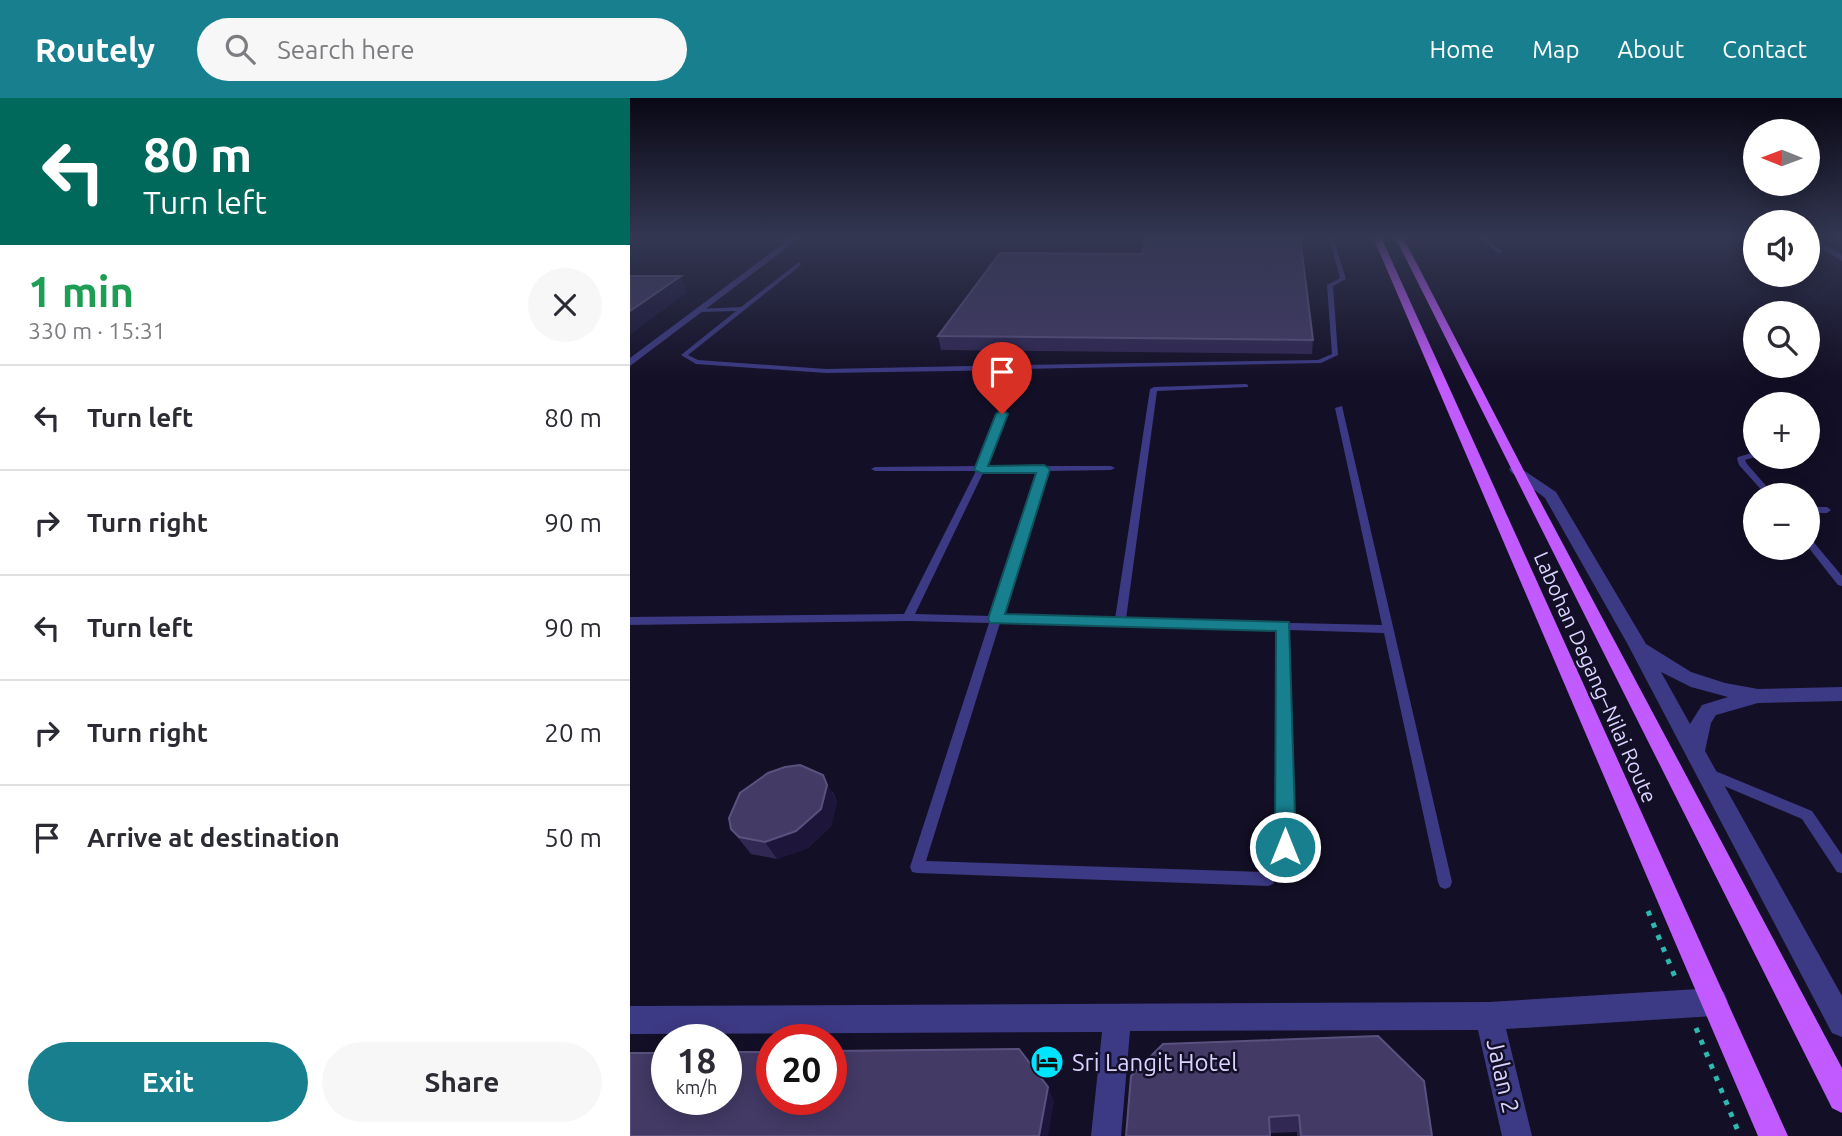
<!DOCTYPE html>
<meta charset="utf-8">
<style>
:root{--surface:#fff;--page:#f7f7f7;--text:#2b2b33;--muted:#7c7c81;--line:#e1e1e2;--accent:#187f8f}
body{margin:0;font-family:Ubuntu,sans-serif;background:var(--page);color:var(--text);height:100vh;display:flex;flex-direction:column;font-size:26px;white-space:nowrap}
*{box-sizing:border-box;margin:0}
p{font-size:23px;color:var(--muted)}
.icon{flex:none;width:38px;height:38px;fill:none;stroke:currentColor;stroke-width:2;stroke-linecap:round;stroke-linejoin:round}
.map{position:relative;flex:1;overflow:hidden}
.sheet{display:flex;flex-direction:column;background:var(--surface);width:630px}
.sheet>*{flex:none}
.top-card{background:#00695c;color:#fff;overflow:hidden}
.needle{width:46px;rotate:271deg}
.controls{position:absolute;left:1113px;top:21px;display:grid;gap:14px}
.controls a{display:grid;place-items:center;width:77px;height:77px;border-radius:50%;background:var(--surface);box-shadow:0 4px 18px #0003;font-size:35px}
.speed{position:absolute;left:21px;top:926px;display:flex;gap:14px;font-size:35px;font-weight:700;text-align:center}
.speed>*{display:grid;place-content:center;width:91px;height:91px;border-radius:50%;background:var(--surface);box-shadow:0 4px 18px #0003;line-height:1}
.speed small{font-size:18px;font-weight:400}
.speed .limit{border:10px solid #d22;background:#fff;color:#111}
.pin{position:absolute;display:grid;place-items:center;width:60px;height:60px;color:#fff;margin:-72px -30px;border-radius:50% 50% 50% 0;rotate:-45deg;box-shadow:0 0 7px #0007}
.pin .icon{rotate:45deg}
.me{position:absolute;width:77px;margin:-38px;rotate:0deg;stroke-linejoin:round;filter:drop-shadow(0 0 5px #0008)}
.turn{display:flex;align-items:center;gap:24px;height:147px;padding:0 28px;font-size:32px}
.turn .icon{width:91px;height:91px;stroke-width:2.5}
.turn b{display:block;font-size:49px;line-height:60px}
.round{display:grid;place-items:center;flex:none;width:74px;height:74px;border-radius:37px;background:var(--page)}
.head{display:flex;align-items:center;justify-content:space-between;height:119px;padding:0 28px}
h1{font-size:42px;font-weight:600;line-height:52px;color:#1e9e55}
.primary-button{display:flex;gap:14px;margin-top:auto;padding:14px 28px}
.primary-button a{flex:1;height:80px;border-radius:42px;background:var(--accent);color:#fff;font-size:28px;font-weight:600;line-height:80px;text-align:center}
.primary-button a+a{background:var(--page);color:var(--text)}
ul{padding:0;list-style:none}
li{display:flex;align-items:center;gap:21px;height:105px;padding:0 28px;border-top:2px solid var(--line)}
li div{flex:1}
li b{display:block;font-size:26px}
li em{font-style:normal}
header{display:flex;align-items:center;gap:42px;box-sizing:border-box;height:98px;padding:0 35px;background:var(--accent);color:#fff}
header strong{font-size:33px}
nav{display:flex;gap:38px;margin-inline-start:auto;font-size:24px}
.search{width:490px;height:63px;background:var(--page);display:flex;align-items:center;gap:18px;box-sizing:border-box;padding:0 24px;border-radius:38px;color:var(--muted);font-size:26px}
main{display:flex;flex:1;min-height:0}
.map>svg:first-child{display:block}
</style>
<header>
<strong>Routely</strong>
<div class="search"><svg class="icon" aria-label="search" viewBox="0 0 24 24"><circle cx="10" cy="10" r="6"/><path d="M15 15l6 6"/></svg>Search here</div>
<nav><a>Home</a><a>Map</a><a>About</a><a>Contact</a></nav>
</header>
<main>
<section class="sheet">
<div class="top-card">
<div class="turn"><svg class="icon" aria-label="left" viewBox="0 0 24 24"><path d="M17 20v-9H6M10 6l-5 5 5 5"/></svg><div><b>80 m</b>Turn left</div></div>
</div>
<div class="head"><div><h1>1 min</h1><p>330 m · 15:31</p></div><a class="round"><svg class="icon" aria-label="close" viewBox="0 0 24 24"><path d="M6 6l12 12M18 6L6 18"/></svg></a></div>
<ul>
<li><svg class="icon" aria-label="left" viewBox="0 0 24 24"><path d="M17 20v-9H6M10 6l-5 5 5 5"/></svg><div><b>Turn left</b></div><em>80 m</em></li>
<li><svg class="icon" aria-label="right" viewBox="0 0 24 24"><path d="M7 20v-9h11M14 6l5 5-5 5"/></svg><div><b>Turn right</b></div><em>90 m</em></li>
<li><svg class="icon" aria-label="left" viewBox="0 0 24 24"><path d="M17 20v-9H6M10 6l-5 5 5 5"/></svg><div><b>Turn left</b></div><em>90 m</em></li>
<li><svg class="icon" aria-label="right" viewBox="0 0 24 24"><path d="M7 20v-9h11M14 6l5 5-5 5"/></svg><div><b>Turn right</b></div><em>20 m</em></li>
<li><svg class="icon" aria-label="arrive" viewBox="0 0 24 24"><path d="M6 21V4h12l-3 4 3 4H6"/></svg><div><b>Arrive at destination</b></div><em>50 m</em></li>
</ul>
<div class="primary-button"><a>Exit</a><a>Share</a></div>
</section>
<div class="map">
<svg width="1212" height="1038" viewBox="0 0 1212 1038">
<rect width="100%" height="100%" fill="#130f26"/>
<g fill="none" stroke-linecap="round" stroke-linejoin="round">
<g stroke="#2fb8b0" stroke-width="5" stroke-dasharray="5 8" stroke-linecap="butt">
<polyline points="1018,813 1047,884"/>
<polyline points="1066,930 1110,1038"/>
</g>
<g fill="#3d3a85" fill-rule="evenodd">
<path d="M699,139H703L716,181L703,188L708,257L691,265L391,271L357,368H481L485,370L481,372L417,373L372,518L485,521L520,291L524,289L616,286L618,287V289L527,293L496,521L752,527L705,310L712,308L822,784L820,789L815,791L810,789L808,784L754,535L659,532L662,749L643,786L638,788L287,775L282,774L280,769L359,525L278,523L0,527V519L274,516L346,373H245L241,371L245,369L348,368L384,272L196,275L66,266L51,257L106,213L70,214L68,213V211L111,209L169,164L171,167L58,257L68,262L196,271L386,267L389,266L392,267L688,262L702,256L697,187L710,180ZM354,373H408L361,518L285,516ZM370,525L649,532L648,748L634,774L296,763Z"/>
<polygon points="848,139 853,139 873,154 868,155"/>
<polygon points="1125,354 1125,359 1115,362 1117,366 1144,397 1136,397 1109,367 1107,361 1108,359"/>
<polygon points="1178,409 1197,409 1201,412 1197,415 1178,415"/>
<polygon points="1178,440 1181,441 1212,478 1212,488 1208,487 1178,449"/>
<polygon points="1078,670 1182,713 1212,757 1212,775 1207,774 1172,721 1073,679 1072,675 1073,671"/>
</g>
<g fill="#3d3a85" fill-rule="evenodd">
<polygon points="162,139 171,139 0,268 0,260"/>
<polygon points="1178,139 1212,156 1212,163 1178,143"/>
<path d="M886,367L926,394L1016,546L1061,574L1095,585L1128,591L1212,589V603L1128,605L1086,617L1081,625L1075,653L1212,898V939L1202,935L997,545L915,400L881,374L879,371ZM1031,574L1061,589L1098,599L1072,607L1060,626Z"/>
<polygon points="1084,890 1094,894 1098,904 1094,914 1084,918 876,931 902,1038 872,1038 848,932 500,933 491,1038 461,1038 472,934 0,936 0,908 859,904"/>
</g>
<g fill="#c25bff" fill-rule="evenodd">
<polygon points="743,139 751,139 1158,1038 1128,1038"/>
<polygon points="765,139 773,139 893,371 1212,970 1212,1015 1202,1010"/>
</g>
</g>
<g fill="#312854">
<polygon points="308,238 683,242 682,256 311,252"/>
<polygon points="203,694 207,704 201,728 178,750 147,761 121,756 101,731"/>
<polygon points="533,946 802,1038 667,1038 667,1034 640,1035"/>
</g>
<g fill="#1d163a">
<polygon points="51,178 58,194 0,237 0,213"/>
<polygon points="193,677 207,704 201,728 178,750 147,761 135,744"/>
<polygon points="418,989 424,1003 418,1038 409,1038"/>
</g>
<g fill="#433a66" stroke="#5a527e" stroke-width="2">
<polygon points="517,139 670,139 683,242 308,238 370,155 512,156"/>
<polygon points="0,178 51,178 0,213"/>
<polygon points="170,667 193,677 197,687 191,711 166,733 135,744 109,739 101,731 99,720 110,695 138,675 155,669"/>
<polygon points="748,938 794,983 802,1038 671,1038 669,1017 639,1019 640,1038 496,1038 501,978 533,946"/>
<polygon points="389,951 418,989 409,1038 0,1038 0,955 37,955 37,1001 96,1001 96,954 142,954 142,1001 201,1001 201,953"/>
</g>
<linearGradient id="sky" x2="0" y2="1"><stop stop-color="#0a0815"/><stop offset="0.49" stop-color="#333752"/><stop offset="1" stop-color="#333752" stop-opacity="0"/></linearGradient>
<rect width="1212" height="284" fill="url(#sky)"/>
<polygon fill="#187f8f" stroke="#10535d" stroke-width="2" points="372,312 378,316 358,368 414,367 420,371 375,516 659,524 666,749 663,756 655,759 648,756 645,749 646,533 360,525 358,521 406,375 351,375 344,372 366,316"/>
<defs>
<symbol id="hotel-disc" viewBox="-11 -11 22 22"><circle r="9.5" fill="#00e5ff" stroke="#130f26"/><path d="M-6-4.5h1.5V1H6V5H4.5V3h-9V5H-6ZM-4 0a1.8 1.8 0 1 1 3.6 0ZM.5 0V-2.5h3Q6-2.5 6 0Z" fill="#111"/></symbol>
</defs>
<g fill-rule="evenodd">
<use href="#hotel-disc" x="398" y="945" width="38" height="38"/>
</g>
<g text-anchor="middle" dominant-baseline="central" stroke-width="5" stroke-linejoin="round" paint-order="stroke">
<g font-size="21" fill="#d9d4ff" stroke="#130f26">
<text transform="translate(966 579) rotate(66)">Labohan Dagang–Nilai Route</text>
</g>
<g font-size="24" fill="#d9d4ff" stroke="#130f26" text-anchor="start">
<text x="442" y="964">Sri Langit Hotel</text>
</g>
<g font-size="24" fill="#d9d4ff" stroke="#130f26">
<text transform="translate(873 978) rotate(77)">Jalan 2</text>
</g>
</g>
</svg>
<div class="controls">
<a><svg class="needle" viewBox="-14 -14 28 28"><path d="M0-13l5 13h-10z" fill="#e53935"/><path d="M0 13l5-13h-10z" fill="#7c7c81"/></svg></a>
<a><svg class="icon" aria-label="sound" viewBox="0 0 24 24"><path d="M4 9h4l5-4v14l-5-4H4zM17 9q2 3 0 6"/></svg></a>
<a><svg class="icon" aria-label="search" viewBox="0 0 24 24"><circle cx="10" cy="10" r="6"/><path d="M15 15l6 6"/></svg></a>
<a>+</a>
<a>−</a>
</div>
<div class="speed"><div>18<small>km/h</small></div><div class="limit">20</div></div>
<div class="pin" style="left:372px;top:316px;background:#d93025"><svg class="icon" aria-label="arrive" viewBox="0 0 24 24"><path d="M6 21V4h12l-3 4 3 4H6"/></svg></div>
<svg class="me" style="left:655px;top:749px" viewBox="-20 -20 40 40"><circle r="17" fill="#187f8f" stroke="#fff" stroke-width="3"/><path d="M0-11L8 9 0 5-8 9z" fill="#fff"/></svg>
</div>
</main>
